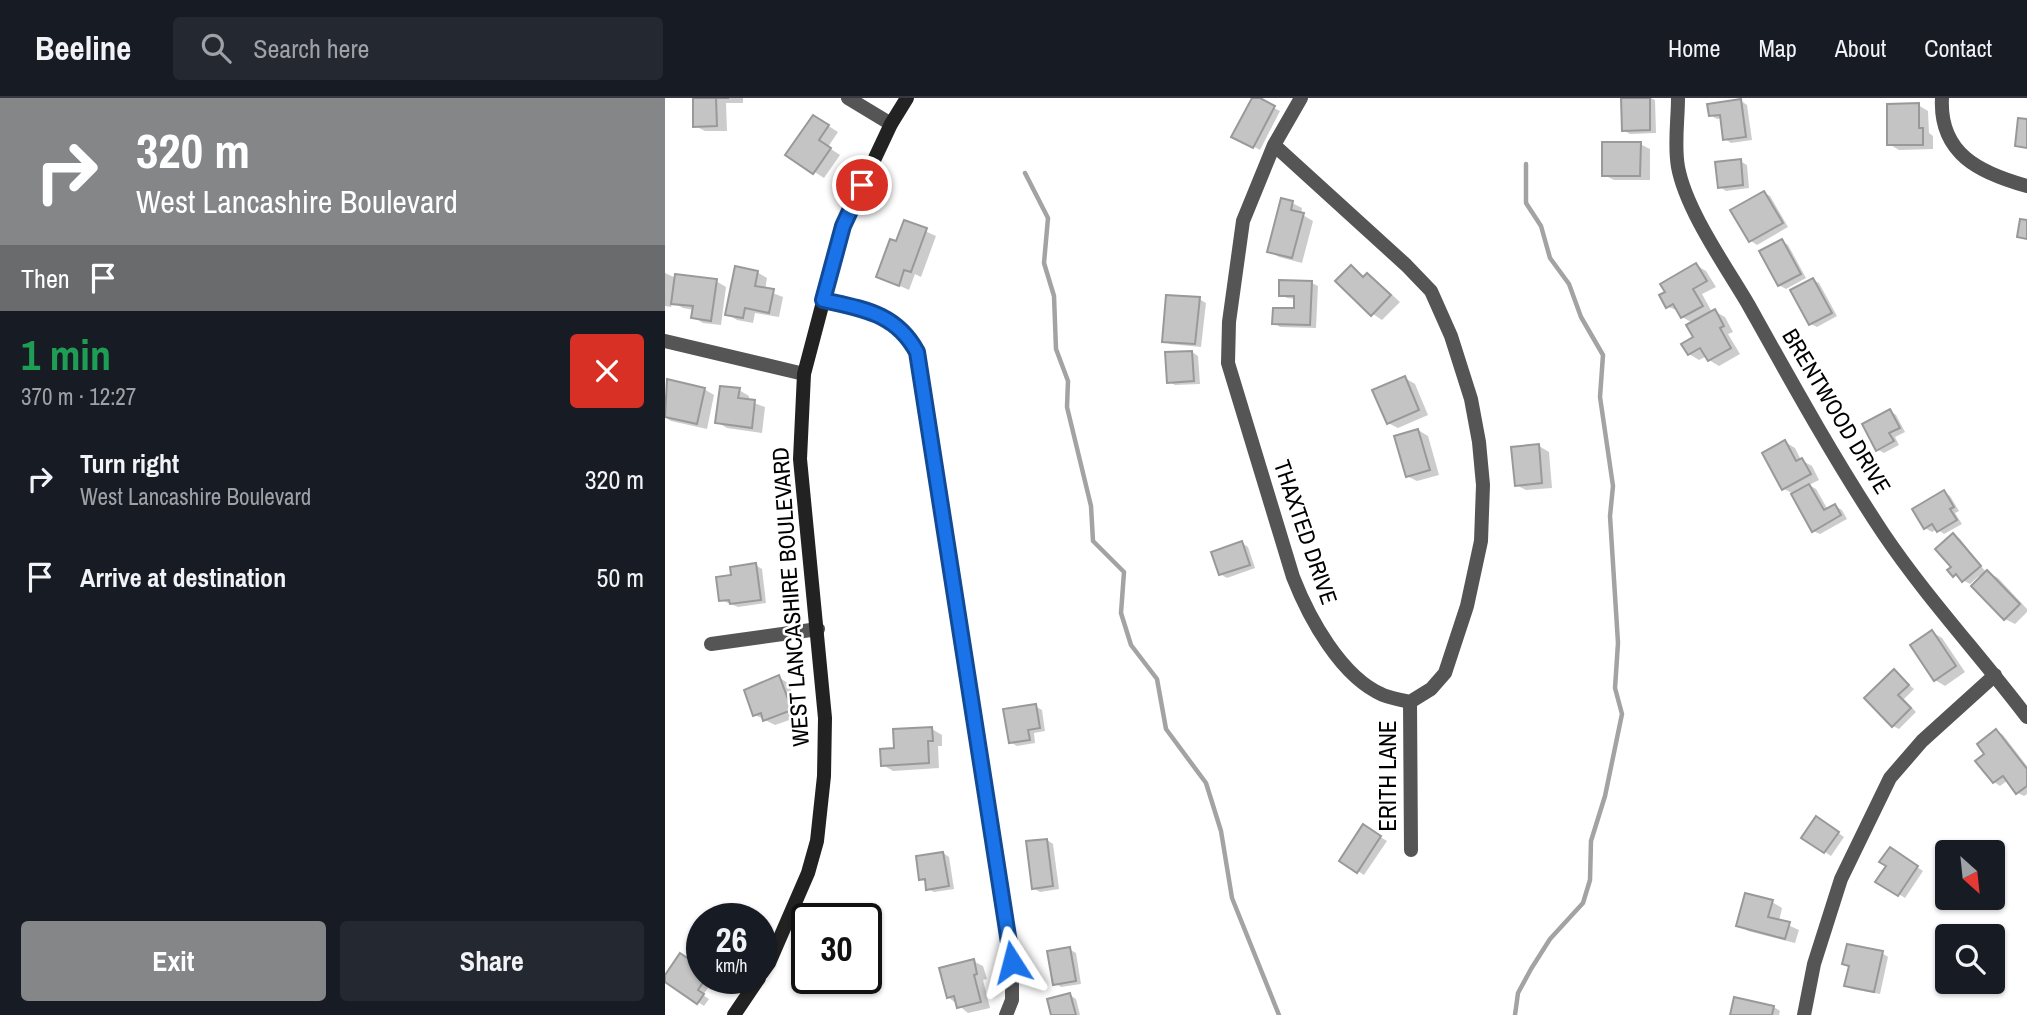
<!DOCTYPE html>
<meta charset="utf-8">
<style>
:root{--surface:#171b24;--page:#242831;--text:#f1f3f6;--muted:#9ea1a6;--line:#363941;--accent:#858687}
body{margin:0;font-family:"Archivo Narrow",sans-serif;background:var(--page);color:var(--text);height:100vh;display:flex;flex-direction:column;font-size:26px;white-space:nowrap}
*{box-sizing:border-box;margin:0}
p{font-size:23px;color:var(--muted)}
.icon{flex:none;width:38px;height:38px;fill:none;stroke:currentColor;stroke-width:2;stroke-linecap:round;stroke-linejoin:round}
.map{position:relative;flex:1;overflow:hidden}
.drawer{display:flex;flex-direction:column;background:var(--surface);width:665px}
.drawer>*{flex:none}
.banner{background:#858687;color:#fff;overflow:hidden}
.needle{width:46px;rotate:153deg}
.controls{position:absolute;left:1270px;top:742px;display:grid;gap:14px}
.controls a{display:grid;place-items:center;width:70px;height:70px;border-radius:7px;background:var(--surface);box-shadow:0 2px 5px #0004;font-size:35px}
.speed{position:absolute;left:21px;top:805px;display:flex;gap:14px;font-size:35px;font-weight:700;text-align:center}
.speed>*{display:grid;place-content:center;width:91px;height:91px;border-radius:50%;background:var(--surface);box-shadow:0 2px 5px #0004;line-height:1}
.speed small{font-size:18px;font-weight:400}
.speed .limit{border:4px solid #111;border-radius:10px;background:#fff;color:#111}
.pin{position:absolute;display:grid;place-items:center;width:60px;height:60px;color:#fff;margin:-30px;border:4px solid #fff;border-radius:50%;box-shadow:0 2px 7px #0007}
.me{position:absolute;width:77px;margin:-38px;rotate:351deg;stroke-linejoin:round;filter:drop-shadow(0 0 5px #0008)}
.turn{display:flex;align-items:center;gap:24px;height:147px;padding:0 21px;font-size:32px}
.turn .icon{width:91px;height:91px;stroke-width:2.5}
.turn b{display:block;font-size:49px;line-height:60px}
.then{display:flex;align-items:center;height:66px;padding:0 21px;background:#0003;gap:14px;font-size:26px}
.round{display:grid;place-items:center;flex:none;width:74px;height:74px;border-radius:7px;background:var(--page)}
.headline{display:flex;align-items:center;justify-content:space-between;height:119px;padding:0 21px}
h1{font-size:42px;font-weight:700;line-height:52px;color:#1e9e55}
.cta{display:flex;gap:14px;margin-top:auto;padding:14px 21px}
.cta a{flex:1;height:80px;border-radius:7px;background:var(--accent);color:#fff;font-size:28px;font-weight:700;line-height:80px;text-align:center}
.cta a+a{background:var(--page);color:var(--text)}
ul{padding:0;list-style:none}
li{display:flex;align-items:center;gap:21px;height:98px;padding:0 21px}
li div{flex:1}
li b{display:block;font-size:26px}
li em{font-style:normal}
header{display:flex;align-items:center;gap:42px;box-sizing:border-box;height:98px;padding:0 35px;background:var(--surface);border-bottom:2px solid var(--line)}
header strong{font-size:33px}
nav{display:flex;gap:38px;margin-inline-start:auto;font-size:24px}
.search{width:490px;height:63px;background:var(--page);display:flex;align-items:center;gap:18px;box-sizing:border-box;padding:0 24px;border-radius:7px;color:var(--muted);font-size:26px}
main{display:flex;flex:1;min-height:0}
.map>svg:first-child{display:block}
</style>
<header>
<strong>Beeline</strong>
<div class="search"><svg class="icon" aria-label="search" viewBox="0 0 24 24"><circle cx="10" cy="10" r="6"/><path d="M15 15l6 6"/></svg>Search here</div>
<nav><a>Home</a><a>Map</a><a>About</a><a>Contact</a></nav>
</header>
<main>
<section class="drawer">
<div class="banner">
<div class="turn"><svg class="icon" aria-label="right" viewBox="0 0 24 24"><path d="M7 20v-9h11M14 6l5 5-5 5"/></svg><div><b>320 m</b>West Lancashire Boulevard</div></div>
<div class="then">Then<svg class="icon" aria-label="arrive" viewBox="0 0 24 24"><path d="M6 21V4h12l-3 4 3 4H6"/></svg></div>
</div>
<div class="headline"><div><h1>1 min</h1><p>370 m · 12:27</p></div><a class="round" style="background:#d93025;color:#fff"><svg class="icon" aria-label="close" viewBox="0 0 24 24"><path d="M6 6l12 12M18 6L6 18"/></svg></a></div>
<ul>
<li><svg class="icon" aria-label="right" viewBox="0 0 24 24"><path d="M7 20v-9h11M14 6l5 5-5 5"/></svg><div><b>Turn right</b><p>West Lancashire Boulevard</p></div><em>320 m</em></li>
<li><svg class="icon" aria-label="arrive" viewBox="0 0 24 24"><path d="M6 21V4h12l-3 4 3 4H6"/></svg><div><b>Arrive at destination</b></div><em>50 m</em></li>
</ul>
<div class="cta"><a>Exit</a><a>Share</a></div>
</section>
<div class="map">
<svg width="1362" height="917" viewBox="0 0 1362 917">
<rect width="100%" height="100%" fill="#fff"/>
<g fill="#0003">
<polygon points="29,0 78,0 78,5 61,5 62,33 40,33 30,28"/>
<polygon points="589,0 615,13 595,52 569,38"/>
<polygon points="958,0 986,0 990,2 991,35 965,36 958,32"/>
<polygon points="1076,3 1082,7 1087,42 1066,45 1060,41 1057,20 1052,21 1045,17"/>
<polygon points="1253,7 1263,13 1264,35 1268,38 1268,51 1234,52 1224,46"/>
<polygon points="159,25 173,34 163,49 175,57 159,80 123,57"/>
<polygon points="975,46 985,51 985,82 949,82 939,77"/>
<polygon points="1075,63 1082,67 1084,90 1061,93 1055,89"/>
<polygon points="1099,95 1105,98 1123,129 1092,147 1086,143"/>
<polygon points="627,105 637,110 636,116 648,123 637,165 614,159 604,153"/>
<polygon points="240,124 271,138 256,179 250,176 244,192 213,178 232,145"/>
<polygon points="1117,143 1123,147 1141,180 1121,191 1114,187"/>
<polygon points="1031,167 1041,173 1051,189 1037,196 1047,214 1049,213 1060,219 1068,234 1063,236 1075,256 1054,268 1044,262 1042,258 1034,262 1024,256 1030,240 1028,225 1017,219 1014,213 1003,209"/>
<polygon points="686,169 700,179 702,177 712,183 735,204 717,222 708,216"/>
<polygon points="92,174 102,180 100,192 118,199 114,219 90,215 88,225 72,222 62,216"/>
<polygon points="0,175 11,180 51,183 61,189 56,227 38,225 28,219 29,212 18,210 7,204 6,209 0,208"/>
<polygon points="1148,182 1154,185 1172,218 1152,229 1146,226"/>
<polygon points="647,185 653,188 651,230 615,229 609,225 630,212 631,201 622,200 616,197"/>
<polygon points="534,201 541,205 536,249 505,246 499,243"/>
<polygon points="527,254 533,258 535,286 510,287 504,284"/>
<polygon points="740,280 750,286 763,317 733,330 723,325"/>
<polygon points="4,283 39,291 49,297 42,331 6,323 0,319 0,300"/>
<polygon points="74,292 84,298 84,303 100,309 97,335 62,330 52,324"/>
<polygon points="1225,313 1231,317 1240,334 1230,339 1234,347 1219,355 1212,351"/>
<polygon points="753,332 763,338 774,377 752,383 742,378"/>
<polygon points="1120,344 1130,350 1136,362 1147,368 1154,382 1144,387 1151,391 1163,412 1170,408 1177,412 1182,421 1155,436 1148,433 1128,396 1118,390"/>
<polygon points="874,348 884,354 887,390 861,392 851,387"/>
<polygon points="1279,394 1285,398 1294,413 1290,415 1297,426 1279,436 1272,431 1267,434 1260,430"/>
<polygon points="1289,437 1295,441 1320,473 1333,480 1362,511 1362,514 1350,526 1340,521 1314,478 1305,486 1289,477"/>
<polygon points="577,445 583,449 590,470 562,480 555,476"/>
<polygon points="90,467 97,471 101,505 73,509 56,502 68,478"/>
<polygon points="1267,534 1277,540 1300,574 1280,588 1270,582"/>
<polygon points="1229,573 1249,591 1239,601 1251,614 1234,631 1228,628"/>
<polygon points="113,579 123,585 136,618 110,627 90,617"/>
<polygon points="370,608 377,612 380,633 369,635 370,645 352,648 345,644"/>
<polygon points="267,631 277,637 277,648 273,648 274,670 228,673 218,667 231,652"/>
<polygon points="1332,633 1338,637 1362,668 1362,696 1359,698 1353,695 1343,682 1335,688 1329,684 1322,656"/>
<polygon points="1158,724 1179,739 1166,758 1160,754"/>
<polygon points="699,729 722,743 699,777 676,762"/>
<polygon points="382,742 388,746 394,791 375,794 368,790"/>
<polygon points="278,755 284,759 289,791 269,794 263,791 262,785 256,781"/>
<polygon points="1231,755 1258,773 1240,800 1213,783"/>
<polygon points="1107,804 1117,810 1114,823 1134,832 1130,845 1083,833 1073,827"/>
<polygon points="404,851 411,855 416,886 396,889 390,885"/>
<polygon points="1217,855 1223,859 1215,896 1187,891 1181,887 1185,869 1179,866"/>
<polygon points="308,863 318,868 322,881 318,882 325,910 303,915 283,899"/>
<polygon points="50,880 38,897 44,901 39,908 0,882"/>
<polygon points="405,897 411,901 415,917 388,917"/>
<polygon points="1109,909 1115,913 1114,917 1067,917"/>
</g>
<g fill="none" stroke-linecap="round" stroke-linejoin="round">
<g stroke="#a3a3a3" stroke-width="4.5">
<polyline points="360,75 383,120 379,165 389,198 391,251 403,283 402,309 426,408 428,443 459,474 456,515 466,547 492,581 501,631 541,685 556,733 567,800 614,917"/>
<polyline points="850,917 853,895 866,871 885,841 918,805 925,782 926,743 940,698 957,616 950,590 953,545 945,418 948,388 935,299 938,257 916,219 904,186 885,160 876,128 861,105 861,66"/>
</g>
</g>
<g fill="#c4c4c4" stroke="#999" stroke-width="2">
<polygon points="28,0 64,0 51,0 52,28 28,29"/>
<polygon points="587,0 595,0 610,8 588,50 566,39"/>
<polygon points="956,0 985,0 985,32 957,33"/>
<polygon points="1076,1 1081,39 1058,42 1055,17 1044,18 1042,6"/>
<polygon points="1254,5 1254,30 1258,30 1258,47 1222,47 1222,6"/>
<polygon points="148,17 164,27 154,42 166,50 148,76 120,57"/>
<polygon points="1353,20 1362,21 1362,50 1350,48"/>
<polygon points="937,44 976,44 975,78 937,78"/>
<polygon points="1076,61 1078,87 1053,90 1050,64"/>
<polygon points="1099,93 1118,125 1084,144 1065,112"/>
<polygon points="616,100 628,103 626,112 639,115 627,160 602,154"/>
<polygon points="1355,121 1362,122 1362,141 1352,139"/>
<polygon points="239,122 262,130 246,174 239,172 234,188 211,179 225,141 231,143"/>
<polygon points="1117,141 1136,176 1113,188 1094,153"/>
<polygon points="1031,165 1042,183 1028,191 1038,208 1016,220 1008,206 1001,210 994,197 1000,194 995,186"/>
<polygon points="686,167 698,179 702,175 726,197 706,218 670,183"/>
<polygon points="70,168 93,173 90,188 109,191 104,215 80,210 78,220 60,217"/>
<polygon points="10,176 52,181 46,223 26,220 28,208 6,206"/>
<polygon points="1148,180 1167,215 1144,227 1125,192"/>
<polygon points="614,182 647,183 645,227 607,226 608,210 629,210 629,198 614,198"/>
<polygon points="501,197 535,199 530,246 497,244"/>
<polygon points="1050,211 1059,228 1055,230 1066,250 1043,263 1035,250 1023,257 1016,246 1028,239 1021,227"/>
<polygon points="527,253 529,283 502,285 500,254"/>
<polygon points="740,278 754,312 722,326 707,292"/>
<polygon points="2,281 40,290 32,326 0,319"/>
<polygon points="55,288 75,290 73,300 90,302 87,330 50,325"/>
<polygon points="1225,311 1235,330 1224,335 1229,343 1211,353 1197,326"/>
<polygon points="753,331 765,372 741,379 729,338"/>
<polygon points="1120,342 1131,363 1137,360 1146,376 1117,392 1097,355"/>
<polygon points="874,346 877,385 850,388 846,349"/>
<polygon points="1144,386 1159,412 1170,406 1176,417 1147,434 1126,396"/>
<polygon points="1279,392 1289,409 1285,411 1292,422 1272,434 1267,426 1259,431 1247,411"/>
<polygon points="1288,435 1316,468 1297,484 1291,476 1288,479 1282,472 1286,469 1270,451"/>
<polygon points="577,443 585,467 554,477 546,454"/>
<polygon points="91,465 96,502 65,506 64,502 54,503 51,479 66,477 65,469"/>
<polygon points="1322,472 1355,506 1339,522 1306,488"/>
<polygon points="1267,532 1291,568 1269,583 1245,547"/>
<polygon points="1229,571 1244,587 1233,597 1246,610 1227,629 1199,600"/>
<polygon points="114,577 127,612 98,623 96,615 88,618 79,592"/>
<polygon points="371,606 375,630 363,632 365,642 344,645 338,611"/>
<polygon points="267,629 268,643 263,643 264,665 216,668 215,651 229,650 228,631"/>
<polygon points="1331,631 1362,671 1362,688 1351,696 1338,678 1328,685 1310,663 1319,656 1312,646"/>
<polygon points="1151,718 1174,734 1159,755 1136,740"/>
<polygon points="698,726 716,738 692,775 674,763"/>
<polygon points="382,741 388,788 367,791 361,743"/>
<polygon points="1225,749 1253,768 1233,798 1210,784 1221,768 1214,764"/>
<polygon points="278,754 284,788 261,792 260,781 254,782 251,758"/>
<polygon points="1080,795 1108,802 1103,819 1125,824 1120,841 1071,828"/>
<polygon points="1182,846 1218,853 1209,894 1179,888 1184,868 1177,866"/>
<polygon points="405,849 411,883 388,887 382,853"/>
<polygon points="15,855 37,870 37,880 41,880 33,892 39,896 32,906 0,884 0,877"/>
<polygon points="309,861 312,876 309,877 316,904 292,910 289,898 282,900 274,870"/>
<polygon points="405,895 411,917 386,917 382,901"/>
<polygon points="1069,899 1109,908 1107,917 1065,917"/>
</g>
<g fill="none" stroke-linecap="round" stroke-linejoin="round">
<g stroke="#555" stroke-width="14">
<polyline points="183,0 226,26"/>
<path d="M1013,0C1013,22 1009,47 1013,69C1021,112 1060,167 1083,206C1126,283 1169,361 1218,435C1261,499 1315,557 1362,619"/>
<path d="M1277,0C1274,56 1315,75 1362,88"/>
<path d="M609,47L741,167L766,193L786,238L806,301L814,344L818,387L816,443L802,508L780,575L766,591L745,604C736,602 726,600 718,597C676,579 644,520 628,479L563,265L564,224L578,123L609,47L636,0"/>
<path d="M158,202C198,211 230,214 252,254L347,864V902L341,917"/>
<polyline points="0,243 139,276"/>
<polyline points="46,546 153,531"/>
<polyline points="745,604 746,752"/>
<polyline points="1139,917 1149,866 1176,781 1225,680 1257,643 1330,577"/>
</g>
<g stroke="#222" stroke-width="14">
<polyline points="96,876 104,865 143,775 152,743 159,678 160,620 135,361 139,276 178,128 226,26 242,0"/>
<polyline points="69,917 94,880"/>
</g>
</g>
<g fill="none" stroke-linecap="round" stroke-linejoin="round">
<defs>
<path id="route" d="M197,87L178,128L158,202C198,211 231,215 252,254L347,864"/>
</defs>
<use href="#route" stroke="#114b97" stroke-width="18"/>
<use href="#route" stroke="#1a73e8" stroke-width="12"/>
</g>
<g text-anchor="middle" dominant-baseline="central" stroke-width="5" stroke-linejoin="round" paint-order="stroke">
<g font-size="23" fill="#000" stroke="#fff">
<text transform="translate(1172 313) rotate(59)">BRENTWOOD DRIVE</text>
<text transform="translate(641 434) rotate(71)">THAXTED DRIVE</text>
<text transform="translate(125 499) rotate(-94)">WEST LANCASHIRE BOULEVARD</text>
<text transform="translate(722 678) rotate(-90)">ERITH LANE</text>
</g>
</g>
</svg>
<div class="controls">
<a><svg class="needle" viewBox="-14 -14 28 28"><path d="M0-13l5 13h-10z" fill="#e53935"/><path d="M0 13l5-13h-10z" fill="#9ea1a6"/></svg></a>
<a><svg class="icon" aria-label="search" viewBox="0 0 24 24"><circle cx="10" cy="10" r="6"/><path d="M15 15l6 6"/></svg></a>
</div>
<div class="speed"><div>26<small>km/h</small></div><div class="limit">30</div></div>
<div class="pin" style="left:197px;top:87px;background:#d93025"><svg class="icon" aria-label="arrive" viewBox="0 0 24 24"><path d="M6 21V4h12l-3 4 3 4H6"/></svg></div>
<svg class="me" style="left:347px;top:864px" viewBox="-20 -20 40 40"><path d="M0-17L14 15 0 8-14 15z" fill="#1a73e8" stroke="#fff" stroke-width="4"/></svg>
</div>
</main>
